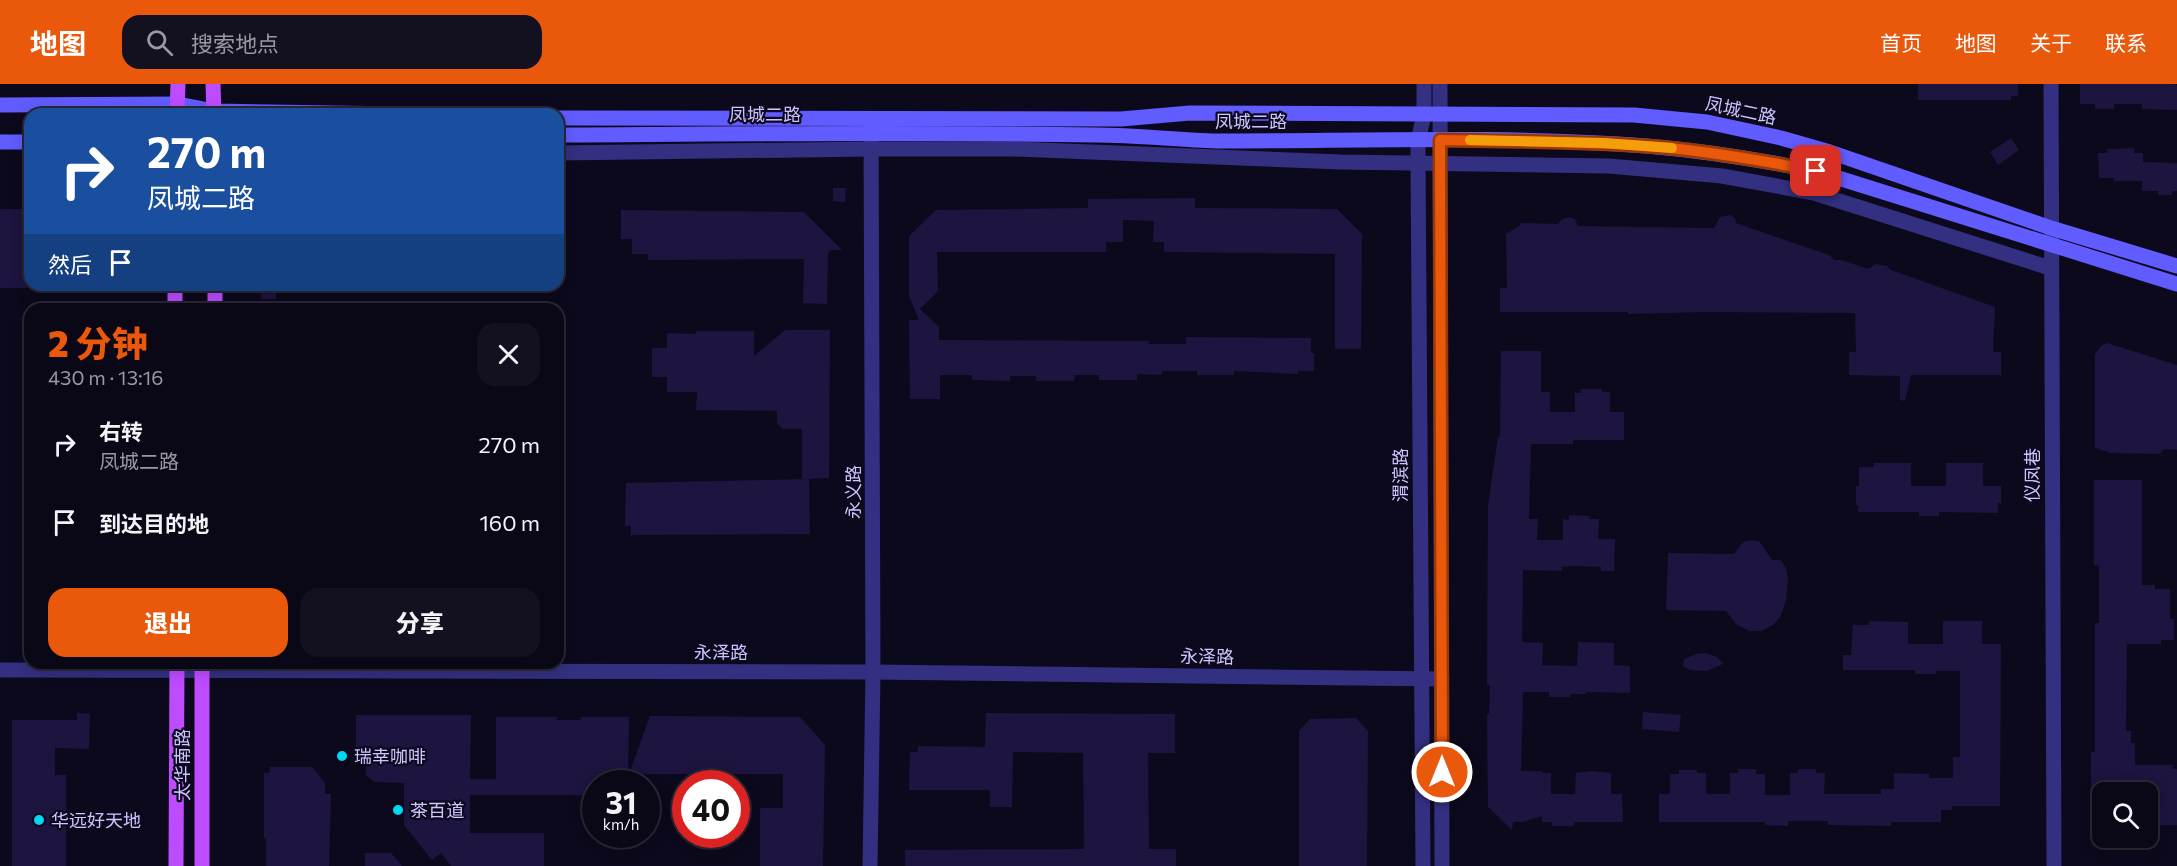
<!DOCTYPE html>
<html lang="zh">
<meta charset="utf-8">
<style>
:root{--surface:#0a0716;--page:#13101f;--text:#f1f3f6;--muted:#9999a1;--line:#2a2835;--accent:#ea580c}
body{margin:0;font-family:Commissioner,"Noto Sans SC",sans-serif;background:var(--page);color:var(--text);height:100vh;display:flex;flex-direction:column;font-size:22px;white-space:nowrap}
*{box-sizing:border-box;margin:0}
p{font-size:20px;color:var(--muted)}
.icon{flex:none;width:33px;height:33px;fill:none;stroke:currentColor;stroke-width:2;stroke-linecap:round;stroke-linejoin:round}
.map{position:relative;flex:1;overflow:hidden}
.details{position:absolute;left:24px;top:219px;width:540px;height:366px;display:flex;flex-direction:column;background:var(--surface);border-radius:18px;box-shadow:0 3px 15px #0003,0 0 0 2px var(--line)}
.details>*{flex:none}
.guide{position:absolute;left:24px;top:24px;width:540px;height:183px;border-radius:18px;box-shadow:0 3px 15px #0003,0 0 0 2px var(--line);background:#1a4fa0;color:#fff;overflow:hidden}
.controls{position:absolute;left:2092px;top:698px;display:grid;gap:12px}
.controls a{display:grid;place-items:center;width:66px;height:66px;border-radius:12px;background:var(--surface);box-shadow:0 3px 15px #0003,0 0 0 2px var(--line);font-size:30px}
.speed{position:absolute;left:582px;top:686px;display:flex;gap:12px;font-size:30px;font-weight:700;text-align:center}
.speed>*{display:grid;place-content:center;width:78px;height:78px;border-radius:50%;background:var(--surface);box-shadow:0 3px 15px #0003,0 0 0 2px var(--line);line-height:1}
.speed small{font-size:15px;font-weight:400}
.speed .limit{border:9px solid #d22;background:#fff;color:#111}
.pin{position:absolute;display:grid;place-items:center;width:51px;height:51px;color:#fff;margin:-26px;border-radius:12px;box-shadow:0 3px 9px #0006}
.me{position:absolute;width:66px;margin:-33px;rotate:0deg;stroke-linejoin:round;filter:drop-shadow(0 0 4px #0008)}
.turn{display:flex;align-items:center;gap:21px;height:126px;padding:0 24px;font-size:27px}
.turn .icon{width:78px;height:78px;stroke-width:2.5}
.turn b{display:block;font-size:42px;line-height:51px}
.then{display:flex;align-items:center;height:57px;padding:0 24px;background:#0003;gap:12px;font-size:22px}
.round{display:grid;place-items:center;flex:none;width:63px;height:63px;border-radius:18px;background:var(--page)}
.overview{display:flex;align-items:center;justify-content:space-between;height:102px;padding:0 24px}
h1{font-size:36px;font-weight:800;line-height:45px;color:var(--accent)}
.button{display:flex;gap:12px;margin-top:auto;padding:12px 24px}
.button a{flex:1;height:69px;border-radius:18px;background:var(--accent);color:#fff;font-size:24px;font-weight:800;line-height:69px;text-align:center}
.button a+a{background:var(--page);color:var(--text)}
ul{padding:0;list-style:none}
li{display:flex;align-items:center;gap:18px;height:78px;padding:0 24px}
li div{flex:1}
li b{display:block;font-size:22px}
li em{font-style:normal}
header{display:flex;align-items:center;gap:36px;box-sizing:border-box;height:84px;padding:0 30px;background:var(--accent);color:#fff}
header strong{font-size:28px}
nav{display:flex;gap:33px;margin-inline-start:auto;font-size:21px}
.search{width:420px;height:54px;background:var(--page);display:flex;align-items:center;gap:15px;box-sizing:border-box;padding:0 21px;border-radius:18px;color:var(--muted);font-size:22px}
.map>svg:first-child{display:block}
</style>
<header>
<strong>地图</strong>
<div class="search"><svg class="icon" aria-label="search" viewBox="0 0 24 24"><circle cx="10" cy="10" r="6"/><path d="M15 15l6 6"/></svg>搜索地点</div>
<nav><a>首页</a><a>地图</a><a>关于</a><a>联系</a></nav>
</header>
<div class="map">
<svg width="2177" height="782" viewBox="0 0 2177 782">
<rect width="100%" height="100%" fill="#0d091d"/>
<g fill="#1d143f">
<polygon points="1918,0 2018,0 2018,12 2011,12 2011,16 1918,16"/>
<polygon points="2080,0 2175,0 2177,2 2177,26 2142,25 2142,20 2114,20 2114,25 2095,25 2095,20 2080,20"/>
<polygon points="2011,54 2019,66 1998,81 1990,68"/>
<polygon points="2134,64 2134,69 2143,69 2143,78 2177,79 2177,107 2172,107 2172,111 2158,111 2158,107 2142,107 2142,97 2114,97 2114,94 2099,94 2098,69 2107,69 2107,65"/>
<polygon points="833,104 846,104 845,118 833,117"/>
<polygon points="1195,114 1195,124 1337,125 1362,150 1361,265 1335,265 1335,170 1164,168 1164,158 1153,158 1154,137 1123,136 1123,158 1106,158 1106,168 937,168 938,207 920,225 939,243 939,256 1149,257 1149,260 1186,260 1186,253 1311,254 1311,269 1314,269 1314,287 1298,287 1298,290 1234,287 1234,291 1197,291 1197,287 1162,287 1162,291 1137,290 1137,296 1099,296 1099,291 1075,291 1074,297 1036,297 1036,292 1010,292 1010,297 972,296 972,291 940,291 940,315 910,315 909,236 919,236 909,212 909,152 936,126 1088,124 1088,115"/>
<rect x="0" y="125" width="30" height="79"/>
<polygon points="621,126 804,128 842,166 830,166 828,170 827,220 803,219 804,175 648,176 648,170 632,170 632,155 621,155"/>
<polygon points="1730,131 1735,134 1736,139 1829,171 1835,176 1842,176 1868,185 1876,180 1887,182 1891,186 1995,223 1993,268 2001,268 2001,291 1911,291 1905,317 1900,316 1900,292 1849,291 1849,268 1856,268 1855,229 1706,228 1628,230 1628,228 1500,228 1500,204 1507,204 1506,150 1519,142 1521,139 1558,140 1561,136 1569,133 1575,135 1578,142 1714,144 1720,133"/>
<rect x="261" y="201" width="15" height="14"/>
<polygon points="785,246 830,246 829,394 802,395 802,345 783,345 777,339 777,327 696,326 697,308 667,308 667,293 652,293 652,264 667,264 667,249 696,250 696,247 754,247 754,272"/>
<polygon points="2107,259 2177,281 2177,366 2164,365 2160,370 2111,369 2095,364 2095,270 2101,262"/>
<polygon points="1501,267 1541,267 1541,308 1550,308 1550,328 1575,328 1575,309 1581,309 1581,305 1602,305 1602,308 1610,308 1610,328 1624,328 1624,356 1573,356 1573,360 1531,360 1529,435 1538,435 1537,456 1563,456 1563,435 1569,436 1569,431 1589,432 1589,435 1599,435 1598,455 1615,455 1614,487 1601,487 1601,483 1574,482 1562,483 1562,487 1523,486 1522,558 1543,559 1542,581 1577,582 1578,558 1614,559 1614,581 1630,582 1630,609 1586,608 1586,610 1570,610 1570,613 1549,613 1549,608 1523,608 1521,687 1542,687 1543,689 1551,689 1551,710 1575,710 1576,689 1591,687 1611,689 1611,710 1622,710 1623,738 1574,738 1574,742 1552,742 1552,738 1542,738 1542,732 1523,738 1513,738 1512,746 1488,723 1487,630 1489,630 1490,601 1487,601 1488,422 1498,353 1500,353"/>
<polygon points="1874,379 1911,379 1911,402 1946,402 1946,379 1983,379 1983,402 2001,402 2001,419 1998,419 1998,429 1939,428 1939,432 1919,432 1919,428 1858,428 1858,421 1856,421 1856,402 1859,402 1859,383 1874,383"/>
<polygon points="809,395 810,450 631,451 631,442 625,442 626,399"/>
<polygon points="2094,396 2142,396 2142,501 2155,501 2155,505 2170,505 2170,535 2174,535 2174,556 2161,556 2161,560 2127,560 2126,647 2131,647 2131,659 2135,659 2135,681 2173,681 2173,685 2177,685 2177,741 2156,741 2156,737 2148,737 2148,708 2091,708 2091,668 2095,668 2095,539 2099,539 2099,482 2094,481"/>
<polygon points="1750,456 1759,457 1772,476 1781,476 1786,484 1788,495 1786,517 1780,533 1773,541 1761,547 1749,547 1736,540 1726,527 1666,526 1668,469 1734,470 1743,458"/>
<polygon points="1869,537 1908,538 1908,560 1943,560 1943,537 1982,537 1982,560 2001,560 2000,722 1952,722 1952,726 1941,726 1941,738 1891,738 1891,742 1828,741 1828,737 1788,737 1788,742 1765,741 1765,738 1659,738 1659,710 1670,710 1670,690 1679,690 1679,686 1697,686 1697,689 1706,689 1706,710 1730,710 1730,689 1738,689 1738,685 1756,685 1756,690 1765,690 1765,711 1790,711 1790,689 1798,689 1798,685 1816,685 1816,689 1825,689 1824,710 1881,710 1881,705 1894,705 1894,689 1929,690 1929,694 1953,694 1953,673 1960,673 1960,587 1936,587 1936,590 1915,590 1915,586 1843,586 1843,571 1851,571 1853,541 1869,541"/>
<polygon points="1705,569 1717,573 1723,580 1707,587 1690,586 1683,582 1684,575 1696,570"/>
<polygon points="1643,628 1681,631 1679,648 1642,645"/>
<polygon points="77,629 90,630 89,665 55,664 55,691 66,691 66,782 12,782 12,636 77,636"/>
<polygon points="986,629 1175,630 1175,669 1148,669 1149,765 1176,765 1176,782 905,782 905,766 1084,765 1083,669 1013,668 1012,723 990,723 990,706 909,706 910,668 918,668 918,662 985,663"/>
<polygon points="356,631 471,631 470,695 496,695 496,633 557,633 557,636 581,636 581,633 629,633 628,699 596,699 596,711 470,711 470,749 544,749 544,782 451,782 441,769 432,776 404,741 404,699 374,698 366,691 366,678 356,678"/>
<polygon points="650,632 800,633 825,661 823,782 760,782 760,724 783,724 783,690 629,690"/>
<polygon points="1356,634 1368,647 1367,782 1299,782 1299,647 1310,635"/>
<polygon points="270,683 312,683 325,699 325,710 331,710 329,782 266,782 266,754 264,754 264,689 269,689"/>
<polygon points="365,769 391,769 402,782 365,782"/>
</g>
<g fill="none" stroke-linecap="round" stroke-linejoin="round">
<g stroke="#333081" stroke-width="15">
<polyline points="558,69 871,65 1014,65 1341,78 1609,82 1722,92 1814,109 2050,184"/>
<polyline points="0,586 873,588 1442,595"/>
</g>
<g stroke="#333081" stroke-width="15">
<polyline points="1440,0 1442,782"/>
<polyline points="2051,0 2054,782"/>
<polyline points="870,782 873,588 871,37"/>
<polyline points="1423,782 1418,79 1418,57 1424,30 1424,0"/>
</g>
<g stroke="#615cff" stroke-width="15">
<polyline points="0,21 178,20 214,27 399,30"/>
<polyline points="558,34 1121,35 1190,29 1634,31 1707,38 1781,54 1830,68 2051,144 2177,182"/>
<path d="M558,51C737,50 917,48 1096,51C1137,51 1177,56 1217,57C1360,57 1504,51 1647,62C1704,67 1761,76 1816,87L2177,200"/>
<polyline points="0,58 30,58"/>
</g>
<g stroke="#bd4cff" stroke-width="15">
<polyline points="213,0 214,30"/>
<polyline points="177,30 178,0"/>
<polyline points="175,201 175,225"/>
<polyline points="215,201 215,225"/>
<polyline points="202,579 202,782"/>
<polyline points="176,782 177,579"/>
</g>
</g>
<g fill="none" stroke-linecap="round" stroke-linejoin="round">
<defs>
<path id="route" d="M1442,688L1440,56C1508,57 1577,57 1645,62C1703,66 1760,76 1816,87"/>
</defs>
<use href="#route" stroke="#983908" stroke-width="15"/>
<use href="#route" stroke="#ea580c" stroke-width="10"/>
<polyline stroke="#f59e0b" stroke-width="10" points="1470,56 1604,59 1672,64"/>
</g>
<g fill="#00d7f0" stroke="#0d091d" stroke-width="2">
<circle cx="342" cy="672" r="6"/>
<circle cx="398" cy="726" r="6"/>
<circle cx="39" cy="736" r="6"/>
</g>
<g text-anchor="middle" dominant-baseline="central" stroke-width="4.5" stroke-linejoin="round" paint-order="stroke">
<g font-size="18" fill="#ccc5ff" stroke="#0d091d">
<text transform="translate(1741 26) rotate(12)">凤城二路</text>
<text x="765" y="30">凤城二路</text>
<text x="1251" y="37">凤城二路</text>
<text transform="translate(1400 391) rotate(-90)">渭滨路</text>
<text transform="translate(2032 391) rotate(-90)">仪凤巷</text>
<text transform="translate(853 408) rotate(-90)">永义路</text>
<text x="721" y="568">永泽路</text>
<text transform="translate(1207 572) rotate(1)">永泽路</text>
<text transform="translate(182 681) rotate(-90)">太华南路</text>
</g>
<g font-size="18" fill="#ccc5ff" stroke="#0d091d" text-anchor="start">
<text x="354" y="672">瑞幸咖啡</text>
<text x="410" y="726">茶百道</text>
<text x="51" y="736">华远好天地</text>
</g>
</g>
</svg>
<div class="controls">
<a><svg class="icon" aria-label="search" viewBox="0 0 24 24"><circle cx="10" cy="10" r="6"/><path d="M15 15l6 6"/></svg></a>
</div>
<div class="speed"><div>31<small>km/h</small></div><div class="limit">40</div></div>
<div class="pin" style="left:1816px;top:87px;background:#d93025"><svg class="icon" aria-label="arrive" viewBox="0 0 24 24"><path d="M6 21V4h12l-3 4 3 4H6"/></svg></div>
<svg class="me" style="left:1442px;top:688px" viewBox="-20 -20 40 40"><circle r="17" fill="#ea580c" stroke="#fff" stroke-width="3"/><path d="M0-11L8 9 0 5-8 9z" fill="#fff"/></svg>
<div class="guide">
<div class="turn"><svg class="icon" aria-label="right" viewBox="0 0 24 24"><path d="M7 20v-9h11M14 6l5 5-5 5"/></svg><div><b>270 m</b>凤城二路</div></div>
<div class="then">然后<svg class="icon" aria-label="arrive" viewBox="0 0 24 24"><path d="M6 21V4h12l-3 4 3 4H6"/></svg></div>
</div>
<section class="details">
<div class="overview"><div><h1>2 分钟</h1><p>430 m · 13:16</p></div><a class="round"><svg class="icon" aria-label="close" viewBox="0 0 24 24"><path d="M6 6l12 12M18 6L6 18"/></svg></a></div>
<ul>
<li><svg class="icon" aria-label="right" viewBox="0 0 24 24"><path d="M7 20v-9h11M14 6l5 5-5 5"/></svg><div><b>右转</b><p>凤城二路</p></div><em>270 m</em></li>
<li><svg class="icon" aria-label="arrive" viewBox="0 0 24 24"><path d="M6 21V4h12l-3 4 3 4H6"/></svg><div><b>到达目的地</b></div><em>160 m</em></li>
</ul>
<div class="button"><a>退出</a><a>分享</a></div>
</section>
</div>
